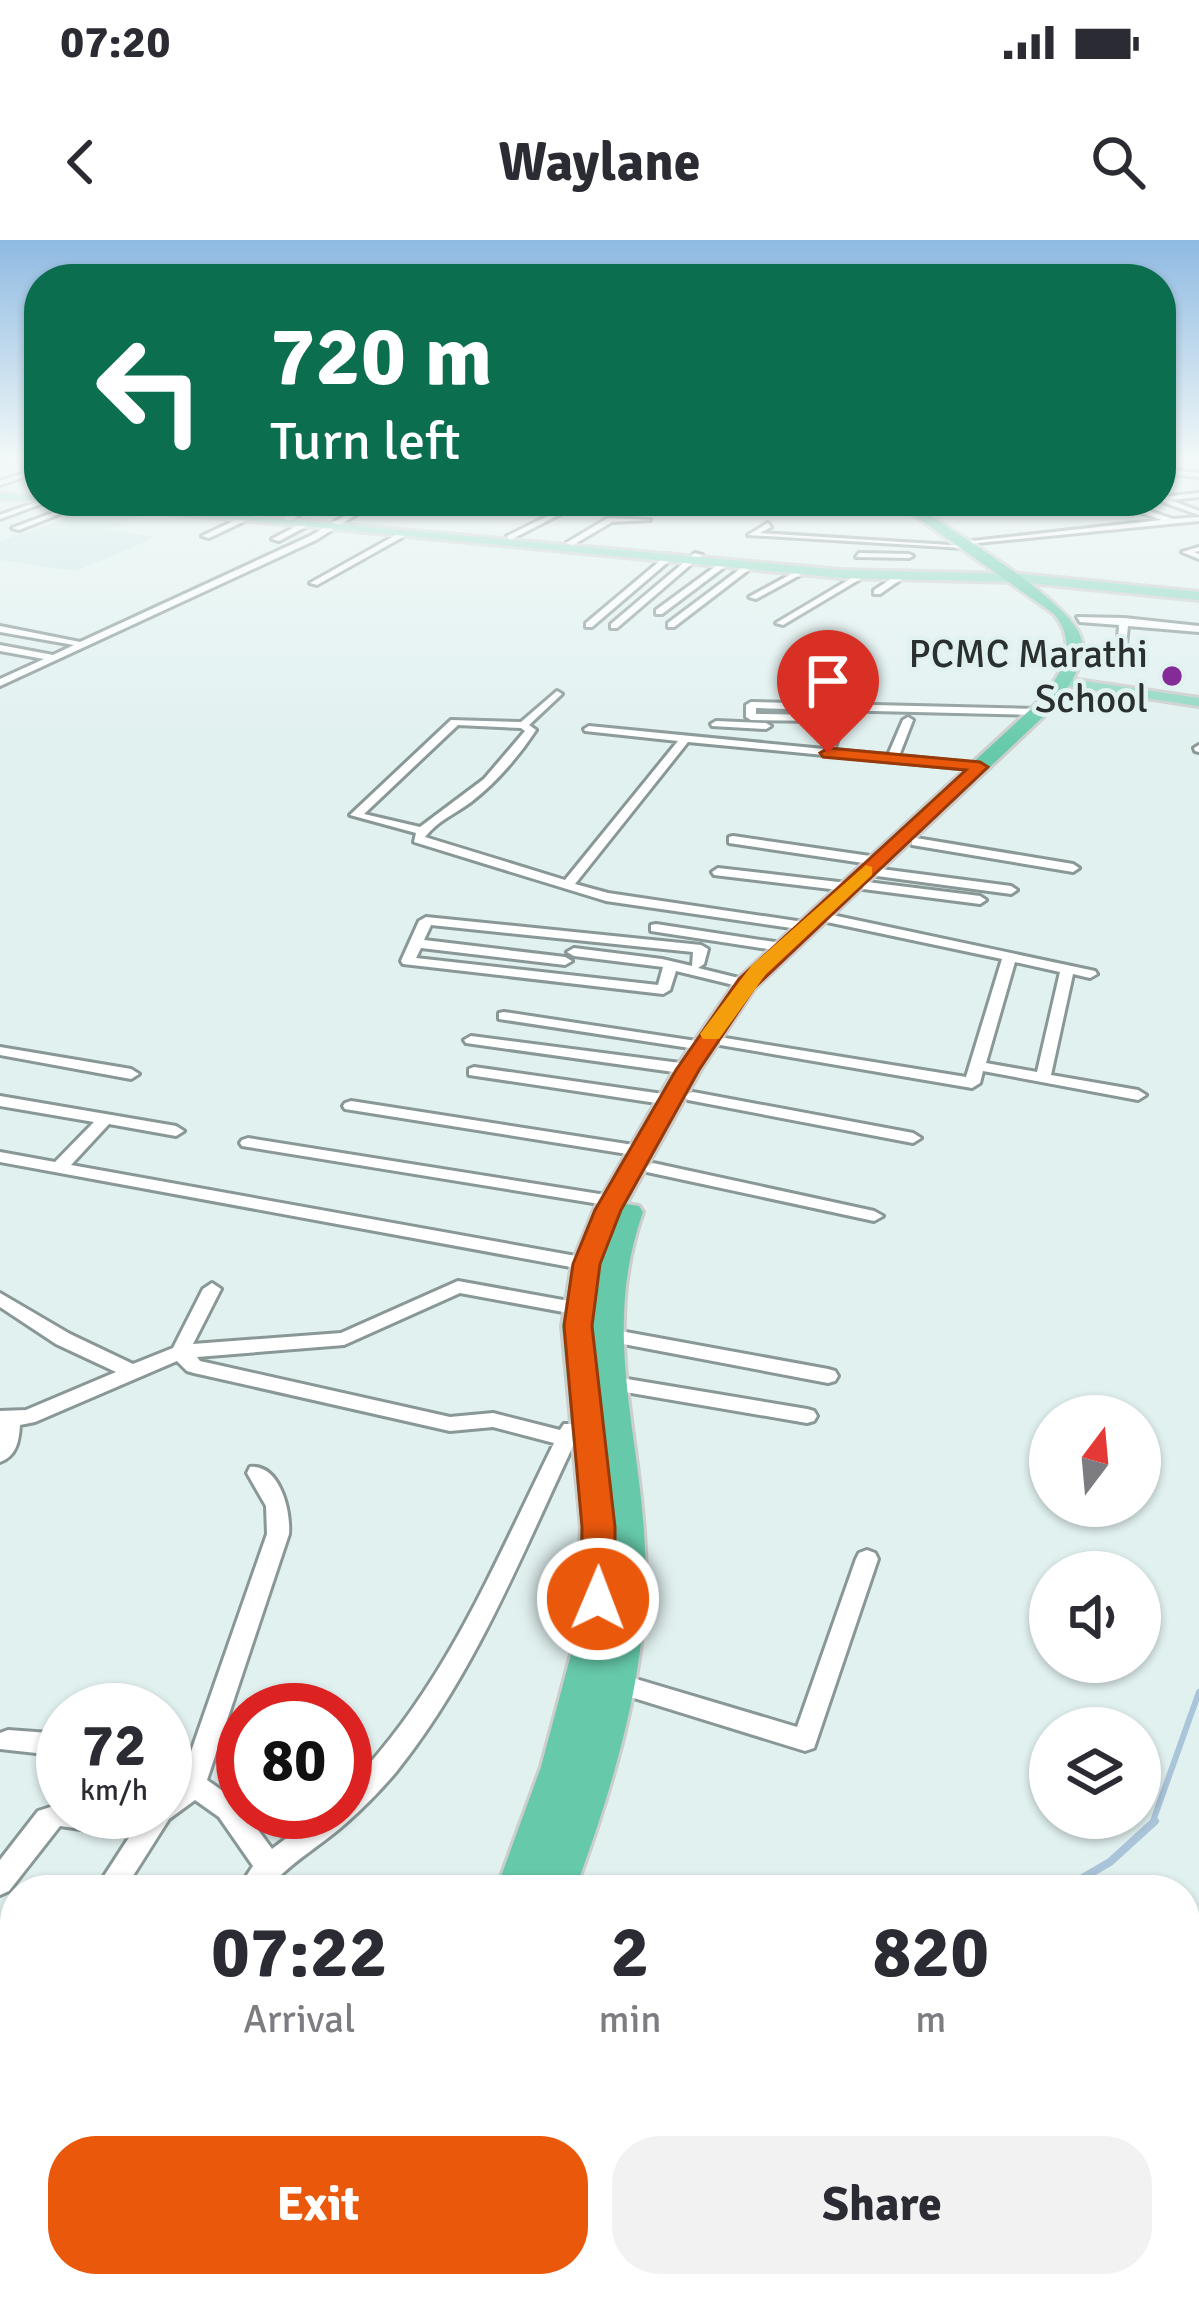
<!DOCTYPE html>
<style>
:root{--surface:#fff;--page:#f2f2f3;--text:#2b2b33;--muted:#7c7c81;--accent:#ea580c}
body{margin:0;font-family:Signika,sans-serif;background:var(--page);color:var(--text);height:100vh;display:flex;flex-direction:column;font-size:45px;white-space:nowrap}
*{box-sizing:border-box;margin:0}
p{font-size:39px;color:var(--muted)}
.icon{flex:none;width:66px;height:66px;fill:none;stroke:currentColor;stroke-width:2;stroke-linecap:round;stroke-linejoin:round}
.map{position:relative;flex:1;overflow:hidden}
.details{position:absolute;left:0px;top:1635px;width:1200px;height:423px;display:flex;flex-direction:column;background:var(--surface);border-radius:48px 48px 0 0;box-shadow:0 3px 9px #0004}
.details>*{flex:none}
.guide{position:absolute;left:24px;top:24px;width:1152px;height:252px;border-radius:48px;box-shadow:0 3px 9px #0004;background:#0b6e4f;color:#fff;overflow:hidden}
.needle{width:78px;rotate:16deg}
.tools{position:absolute;left:1029px;top:1155px;display:grid;gap:24px}
.tools a{display:grid;place-items:center;width:132px;height:132px;border-radius:50%;background:var(--surface);box-shadow:0 3px 9px #0004;font-size:60px}
.speed{position:absolute;left:36px;top:1443px;display:flex;gap:24px;font-size:60px;font-weight:700;text-align:center}
.speed>*{display:grid;place-content:center;width:156px;height:156px;border-radius:50%;background:var(--surface);box-shadow:0 3px 9px #0004;line-height:1}
.speed small{font-size:30px;font-weight:400}
.speed .limit{border:18px solid #d22;background:#fff;color:#111}
.pin{position:absolute;display:grid;place-items:center;width:102px;height:102px;color:#fff;margin:-123px -51px;border-radius:50% 50% 50% 0;rotate:-45deg;box-shadow:0 0 12px #0007}
.pin .icon{rotate:45deg}
.me{position:absolute;width:132px;margin:-66px;rotate:1deg;stroke-linejoin:round;filter:drop-shadow(0 0 9px #0008)}
.turn{display:flex;align-items:center;gap:42px;height:252px;padding:0 48px;font-size:54px}
.turn .icon{width:156px;height:156px;stroke-width:2.5}
.turn b{display:block;font-size:84px;line-height:102px}
.eta{display:flex;justify-content:space-evenly;align-items:center;height:204px;text-align:center}
.eta b{font-size:72px;font-weight:700;line-height:84px}
.button{display:flex;gap:24px;margin-top:auto;padding:24px 48px}
.button a{flex:1;height:138px;border-radius:48px;background:var(--accent);color:#fff;font-size:48px;font-weight:700;line-height:138px;text-align:center}
.button a+a{background:var(--page);color:var(--text)}
.status{display:flex;justify-content:space-between;align-items:center;height:84px;padding:0 60px;background:var(--surface);direction:ltr}
.status svg{height:33px;fill:currentColor}
header{display:flex;justify-content:space-between;align-items:center;height:156px;padding:0 48px;background:var(--surface);font-size:54px;font-weight:700}
.map>svg:first-child{display:block}
</style>
<div class="status"><b>07:20</b><svg viewBox="0 0 49 12"><path d="M0 12V9h3v3zM5 12V6h3v6zM10 12V3h3v9zM15 12V0h3v12zM26 1h20v11H26zM47 4h2v5h-2z"/></svg></div>
<header><svg class="icon" aria-label="back" viewBox="0 0 24 24"><path d="M15 5l-7 7 7 7"/></svg>Waylane<svg class="icon" aria-label="search" viewBox="0 0 24 24"><circle cx="10" cy="10" r="6"/><path d="M15 15l6 6"/></svg></header>
<div class="map">
<svg width="1199" height="2057" viewBox="0 0 1199 2057">
<rect width="100%" height="100%" fill="#e1f1f0"/>
<polygon fill="#cee7e6" points="95,268 147,273 108,290 156,297 76,331 0,320 0,301"/>
<g fill="none" stroke-linecap="round" stroke-linejoin="round">
<polyline stroke="#aac4d9" stroke-width="6" points="1152,1584 1199,1452"/>
<g stroke="#aac4d9" stroke-width="8">
<polyline points="1062,1650 1110,1622 1155,1581"/>
<polyline points="896,2043 898,2057"/>
</g>
<defs>
<g id="minor">
<polygon points="0,220 5,220 0,223"/>
<polygon points="39,228 39,232 0,245 0,241"/>
<polygon points="1161,229 1199,233 1199,237 1161,233"/>
<polygon points="1199,253 1199,257 1170,260 1199,271 1199,275 1160,261 1161,257"/>
<polygon points="39,261 49,261 0,279 0,275"/>
<polygon points="196,261 205,261 184,272 177,270"/>
<polygon points="277,261 285,261 256,278 249,276"/>
<polygon points="315,261 323,261 289,281 282,279"/>
<polygon points="370,261 378,261 316,300 0,446 0,439 44,419 0,411 0,405 53,415 74,405 0,392 0,386 80,402 310,296"/>
<polygon points="455,261 570,265 586,261 510,300 507,296 562,269"/>
<polygon points="593,261 669,268 665,270"/>
<polygon points="649,261 746,269 921,273 746,273"/>
<polygon points="1035,261 1042,261 1047,266 1120,261 1173,279 1199,277 1199,281 967,304 963,302 1162,280 1113,263 1045,270 998,268 1039,266"/>
<polygon points="79,263 85,264 19,290 12,288"/>
<polygon points="242,277 249,279 209,298 202,296"/>
<polygon points="608,278 650,280 612,282 573,305 566,303"/>
<polygon points="304,282 311,284 279,301 272,299"/>
<polygon points="768,283 771,287 760,293 967,306 963,308 748,295"/>
<polygon points="403,291 410,293 317,345 310,343"/>
<polygon points="1199,307 1199,311 1194,312 1199,314 1199,319 1182,312"/>
<polygon points="695,313 702,315 617,388 611,388 611,384"/>
<polygon points="859,313 909,314 913,316 909,318 856,317"/>
<polygon points="668,314 675,316 592,387 586,387 586,383"/>
<polygon points="724,320 731,322 662,374 656,374 656,370"/>
<polygon points="748,323 755,325 674,387 668,387 668,383"/>
<polygon points="802,328 809,330 756,359 749,357"/>
<polygon points="860,333 867,335 783,385 776,383"/>
<polygon points="899,334 906,336 880,354 874,354 874,350"/>
<polygon points="1077,377 1124,378 1199,386 1199,392 1128,386 1124,423 1087,423 1084,418 1117,418 1119,385 1080,382"/>
<path d="M557,451L562,454L529,485L536,490C518,517 497,542 471,562C455,574 437,581 425,597L565,640L678,501L585,491L584,489L589,486L824,509L834,481L839,478L844,481L834,510L888,515L903,480L908,477L913,480L899,516L980,524L985,527L980,530L688,502L575,644L608,653L810,683V689L805,690L606,661L414,602L416,593L350,575L451,480L521,482ZM458,485L521,488L525,491L484,539L420,587L364,574Z"/>
<path d="M751,462L1038,469L1043,472L1038,475L832,470L831,478L826,481L751,480L746,477V465ZM756,468L822,470L821,475L756,474Z"/>
<polygon points="716,481 766,483 771,486 766,489 712,486 711,484"/>
<polygon points="1199,505 1199,512 1195,511 1194,508"/>
<polygon points="733,596 877,617 883,621 877,625 729,603 729,597"/>
<polygon points="916,598 1073,624 1079,628 1073,632 912,605 912,599"/>
<polygon points="718,628 847,643 853,647 847,651 714,635 712,632"/>
<polygon points="881,629 1011,646 1017,650 1011,654 877,636 875,633"/>
<polygon points="867,642 980,656 986,660 980,664 863,649 863,643"/>
<path d="M832,675L1095,731L1097,734L1090,738L1073,734L1051,835L1138,850L1146,855L1138,860L983,831L980,843L972,848L720,805V799L725,798L966,837L1002,719L827,682L826,679ZM1015,722L1060,732L1037,832L986,823Z"/>
<path d="M426,677L701,705L708,709L704,724L698,728L751,741L753,744L746,748L676,731L670,750L663,754L403,724L401,721L419,681ZM431,685L693,712L692,726L662,719L574,708L567,712L574,716L663,727L658,745L416,718L421,708L565,725L572,721L565,717L424,700Z"/>
<polygon points="656,684 781,703 788,707 781,711 651,691 651,685"/>
<polygon points="504,772 703,802 710,806 703,810 499,779 499,773"/>
<polygon points="471,796 688,824 696,829 688,834 466,803 464,800"/>
<polygon points="0,807 131,829 139,834 131,839 0,815"/>
<polygon points="474,827 670,855 678,860 670,865 469,835 469,829"/>
<polygon points="693,852 913,893 921,898 913,903 688,860 685,857 688,854"/>
<polygon points="0,856 176,886 184,891 176,896 109,884 71,925 587,1018 596,1024 587,1030 0,922 0,912 55,922 94,882 0,866"/>
<polygon points="351,861 640,906 648,911 640,916 345,869 343,866 345,863"/>
<polygon points="248,898 612,956 621,961 612,966 242,906 240,903 242,900"/>
<polygon points="653,923 874,971 883,976 874,981 647,932 645,928"/>
<path d="M458,1041L585,1064L594,1070L585,1076L460,1053L344,1105L197,1117L200,1121L450,1177L493,1173L560,1190L564,1184H578L581,1189C525,1306 478,1430 396,1532C381,1550 362,1569 345,1584C319,1607 289,1623 267,1650H237L253,1626L219,1577L195,1560L169,1579L124,1650H95L130,1596L60,1586L9,1651L0,1655V1620L38,1571L63,1563V1572H165V1553L173,1546L165,1540V1514L186,1526L267,1294L266,1266L247,1233L250,1227C279,1224 291,1269 289,1294L207,1540L237,1561L272,1609L321,1572H345V1550C443,1452 493,1326 554,1203L493,1187L450,1191L194,1133L187,1131L177,1121L35,1182L20,1185C19,1200 17,1216 0,1222V1171L26,1170L116,1132L56,1104L0,1067V1053L70,1094L133,1124L173,1108L203,1049L212,1043L221,1049L193,1104L341,1093Z"/>
<polygon points="604,1088 828,1129 835,1131 838,1136 835,1141 828,1143 597,1099 595,1094 597,1089"/>
<polygon points="609,1136 807,1169 814,1171 817,1176 814,1181 807,1183 602,1148 599,1143 602,1138"/>
<polygon points="867,1310 875,1313 878,1319 814,1508 805,1511 608,1450 604,1443 608,1436 616,1433 797,1487 856,1319 859,1313"/>
<polygon points="8,1490 63,1494 63,1516 0,1509 0,1493"/>
<path d="M15,1775C15,1795 21,1817 0,1826C0,1805 0,1783 15,1775Z"/>
<polygon points="15,1948 15,1990 0,2000 0,1958"/>
</g>
<g id="primary">
<polygon points="0,253 39,257 44,261 0,259"/>
<polygon points="44,261 83,261 841,330 1020,334 1199,352 1199,360 1020,342 841,338"/>
<polygon points="1064,438 1199,458 1199,466 1059,445 1059,439"/>
</g>
<g id="trunk">
<path d="M894,261H908C944,286 1078,364 1082,402C1086,430 1061,456 1044,476L754,749L701,829L626,964L639,966L643,972C601,1091 640,1189 645,1309C650,1426 615,1541 575,1650H496L541,1527L574,1403L581,1287L562,1086L572,1024L594,970L675,829L738,739L1032,468C1058,441 1082,408 1054,374Z"/>
<polygon points="330,2043 428,2043 423,2057 324,2057"/>
</g>
</defs>
<use href="#minor" stroke="#899897" stroke-width="6"/>
<use href="#primary" stroke="#cccdcd" stroke-width="6"/>
<use href="#trunk" stroke="#cccdcd" stroke-width="6"/>
<use href="#minor" fill="#fff" fill-rule="evenodd"/>
<use href="#primary" fill="#8cd7bf" fill-rule="evenodd"/>
<use href="#trunk" fill="#66caaa" fill-rule="evenodd"/>
</g>
<linearGradient id="sky" x2="0" y2="1"><stop stop-color="#8fbae2"/><stop offset="0.43" stop-color="#f2f9f8"/><stop offset="1" stop-color="#f2f9f8" stop-opacity="0"/></linearGradient>
<rect width="1199" height="508" fill="url(#sky)"/>
<polygon fill="#ea580c" stroke="#983908" stroke-width="3" points="828,508 980,522 988,527 754,748 699,830 621,970 600,1024 592,1086 615,1287 615,1359 610,1369 598,1373 586,1369 581,1359 582,1287 564,1086 573,1024 595,970 676,830 739,739 966,530 823,517 820,513"/>
<polygon fill="#f59e0b" points="866,625 872,627 872,635 766,734 719,799 703,799 700,794 752,725"/>
<circle fill="#852b98" stroke="#e1f1f0" stroke-width="4.5" cx="1172" cy="436" r="12"/>
<g text-anchor="middle" dominant-baseline="central" stroke-width="9" stroke-linejoin="round" paint-order="stroke">
<g font-size="39" fill="#2a3030" stroke="#e1f1f0" text-anchor="end">
<text x="1148" y="414">PCMC Marathi<tspan x="1148" dy="45">School</tspan></text>
</g>
</g>
</svg>
<div class="tools">
<a><svg class="needle" viewBox="-14 -14 28 28"><path d="M0-13l5 13h-10z" fill="#e53935"/><path d="M0 13l5-13h-10z" fill="#7c7c81"/></svg></a>
<a><svg class="icon" aria-label="sound" viewBox="0 0 24 24"><path d="M4 9h4l5-4v14l-5-4H4zM17 9q2 3 0 6"/></svg></a>
<a><svg class="icon" aria-label="layers" viewBox="0 0 24 24"><path d="M12 4l9 5-9 5-9-5zM3 14l9 5 9-5"/></svg></a>
</div>
<div class="speed"><div>72<small>km/h</small></div><div class="limit">80</div></div>
<div class="pin" style="left:828px;top:513px;background:#d93025"><svg class="icon" aria-label="arrive" viewBox="0 0 24 24"><path d="M6 21V4h12l-3 4 3 4H6"/></svg></div>
<svg class="me" style="left:598px;top:1359px" viewBox="-20 -20 40 40"><circle r="17" fill="#ea580c" stroke="#fff" stroke-width="3"/><path d="M0-11L8 9 0 5-8 9z" fill="#fff"/></svg>
<div class="guide">
<div class="turn"><svg class="icon" aria-label="left" viewBox="0 0 24 24"><path d="M17 20v-9H6M10 6l-5 5 5 5"/></svg><div><b>720 m</b>Turn left</div></div>
</div>
<section class="details">
<div class="eta">
<div><b>07:22</b><p>Arrival</p></div>
<div><b>2</b><p>min</p></div>
<div><b>820</b><p>m</p></div>
</div>
<div class="button"><a>Exit</a><a>Share</a></div>
</section>
</div>
